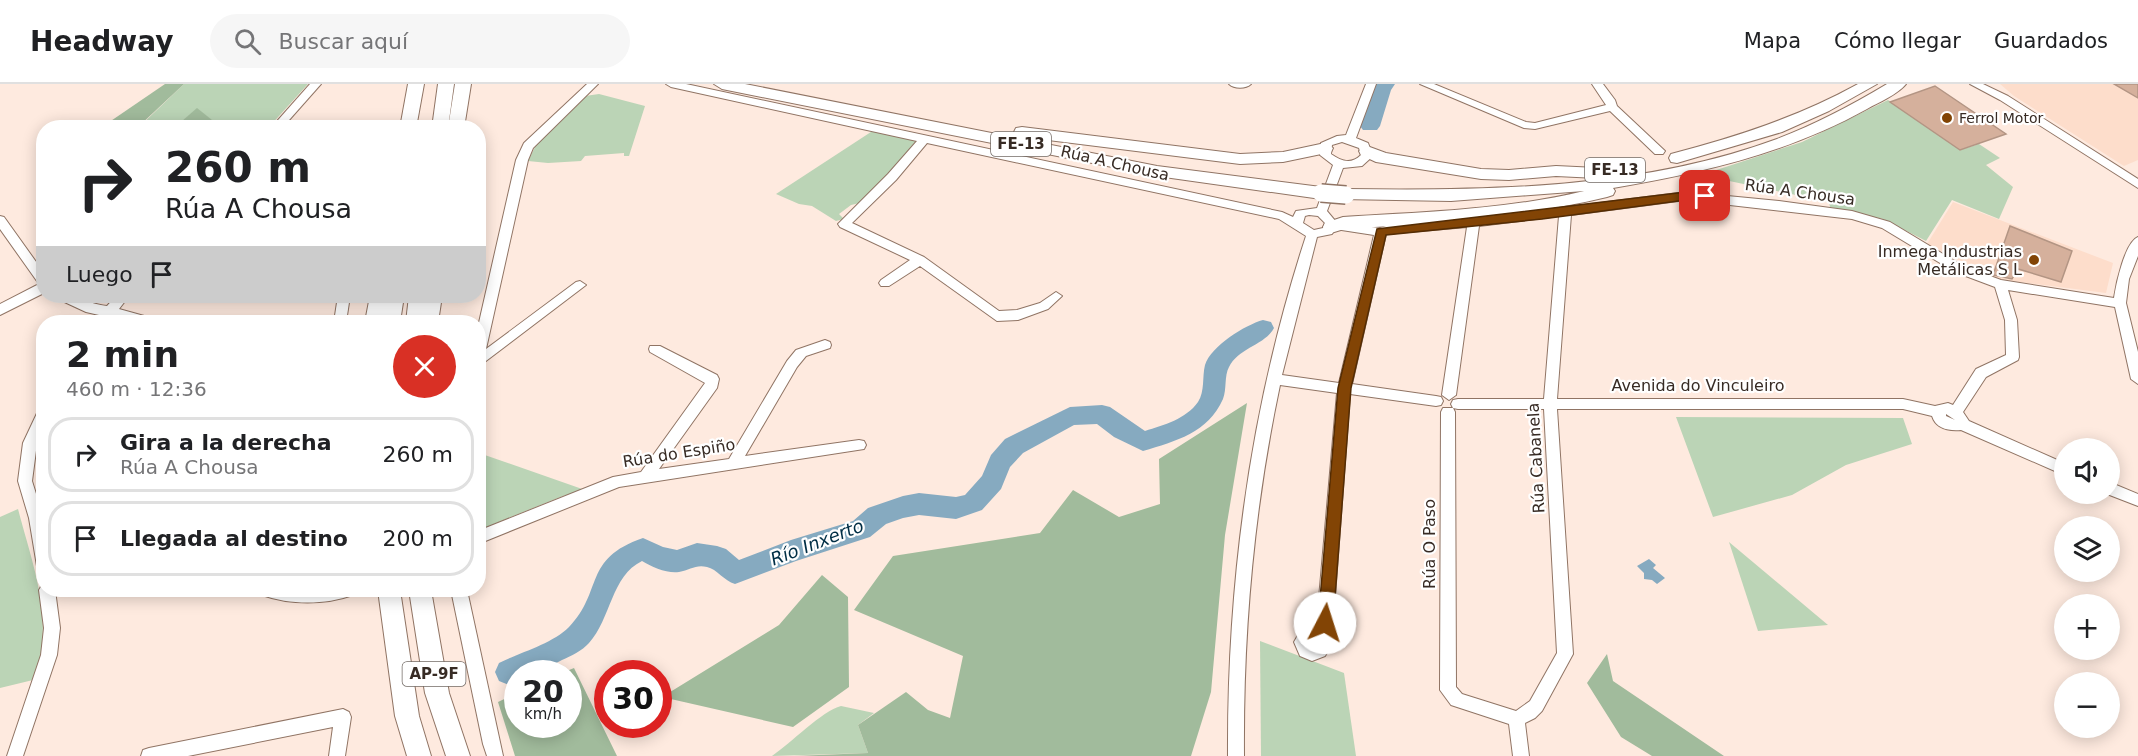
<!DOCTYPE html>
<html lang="es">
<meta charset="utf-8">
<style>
:root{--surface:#fff;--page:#f6f6f6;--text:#202124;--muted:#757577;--line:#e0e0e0}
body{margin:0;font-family:"DejaVu Sans",sans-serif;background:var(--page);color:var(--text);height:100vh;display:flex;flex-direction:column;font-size:22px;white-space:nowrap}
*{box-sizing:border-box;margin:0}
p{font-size:20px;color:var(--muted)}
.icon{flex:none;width:33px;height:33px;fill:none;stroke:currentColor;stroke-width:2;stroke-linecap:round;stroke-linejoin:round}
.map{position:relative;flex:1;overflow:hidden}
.panel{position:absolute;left:36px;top:231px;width:450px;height:282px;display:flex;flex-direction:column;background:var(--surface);border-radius:24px;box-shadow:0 3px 15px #0003}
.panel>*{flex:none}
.top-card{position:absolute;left:36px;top:36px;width:450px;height:183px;border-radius:24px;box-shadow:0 3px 15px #0003;background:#fff;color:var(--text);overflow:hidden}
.fabs{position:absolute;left:2054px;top:354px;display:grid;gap:12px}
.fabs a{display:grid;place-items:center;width:66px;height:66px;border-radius:50%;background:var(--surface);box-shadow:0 3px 15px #0003;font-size:30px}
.speed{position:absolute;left:504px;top:576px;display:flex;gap:12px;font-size:30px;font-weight:700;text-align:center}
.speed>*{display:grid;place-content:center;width:78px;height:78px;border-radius:50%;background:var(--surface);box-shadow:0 3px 15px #0003;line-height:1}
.speed small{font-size:15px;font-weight:400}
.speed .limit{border:9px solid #d22;background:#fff;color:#111}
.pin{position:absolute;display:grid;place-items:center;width:51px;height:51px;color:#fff;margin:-26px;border-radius:12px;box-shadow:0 3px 9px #0006}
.me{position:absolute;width:66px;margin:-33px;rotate:5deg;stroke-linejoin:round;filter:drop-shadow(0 0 4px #0008)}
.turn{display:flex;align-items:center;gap:21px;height:126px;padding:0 30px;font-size:27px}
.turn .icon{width:78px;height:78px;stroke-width:2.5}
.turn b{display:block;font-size:42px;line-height:51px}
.then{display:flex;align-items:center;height:57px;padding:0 30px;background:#0003;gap:12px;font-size:22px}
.round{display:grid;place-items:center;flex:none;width:63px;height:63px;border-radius:32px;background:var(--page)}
.head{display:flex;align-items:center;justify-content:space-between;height:102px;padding:0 30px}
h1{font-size:36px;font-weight:600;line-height:45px}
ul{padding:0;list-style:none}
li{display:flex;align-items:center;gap:18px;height:75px;margin:0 12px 9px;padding:0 18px;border:3px solid var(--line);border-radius:24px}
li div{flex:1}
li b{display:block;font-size:22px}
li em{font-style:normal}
header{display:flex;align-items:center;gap:36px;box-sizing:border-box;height:84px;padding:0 30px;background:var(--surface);border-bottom:2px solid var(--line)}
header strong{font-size:28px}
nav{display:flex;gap:33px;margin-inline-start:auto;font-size:21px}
.search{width:420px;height:54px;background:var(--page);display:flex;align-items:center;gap:15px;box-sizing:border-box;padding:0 21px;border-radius:33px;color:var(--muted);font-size:22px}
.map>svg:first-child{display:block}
</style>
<header>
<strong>Headway</strong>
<div class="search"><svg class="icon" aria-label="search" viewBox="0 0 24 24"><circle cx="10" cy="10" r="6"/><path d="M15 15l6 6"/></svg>Buscar aquí</div>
<nav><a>Mapa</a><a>Cómo llegar</a><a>Guardados</a></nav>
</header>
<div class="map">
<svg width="2138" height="672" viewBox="0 0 2138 672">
<rect width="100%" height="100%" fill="#feeadf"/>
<g fill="#fdddcb">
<polygon points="2000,0 2138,0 2138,76 2124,82 2014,12"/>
<polygon points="1953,118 2113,179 2106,209 1996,195 1927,160"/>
</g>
<g fill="#bbd4b6">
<polygon points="184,0 308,0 269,43 221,43 197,25 175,43 138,44"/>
<polygon points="599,10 645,22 629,72 624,72 624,69 585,72 581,77 548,79 528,77 538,57 585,12"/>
<polygon points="1888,16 1960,66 1976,61 1973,56 2000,74 1986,81 2013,103 1999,135 1952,116 1926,157 1883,135 1830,123 1829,118 1701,91 1802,58"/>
<polygon points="874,46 914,55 916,58 864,118 851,121 839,130 844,135 836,137 812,122 799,120 776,110"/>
<polygon points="1676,333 1903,334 1912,360 1846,381 1792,411 1713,433"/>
<polygon points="479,369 585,406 563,412 479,446"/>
<path d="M18,425C32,479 57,542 33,596L0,604V433Z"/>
<polygon points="1729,458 1828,541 1758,547"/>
<polygon points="1260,557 1344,589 1356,672 1261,672"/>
<path d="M841,622L874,629L858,641L868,669L772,672C791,659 822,627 841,622Z"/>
</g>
<g fill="#a1bb9c">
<polygon points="165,0 184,0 138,43 102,43"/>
<polygon points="197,24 221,43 175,43"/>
<polygon points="1247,319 1225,451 1211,608 1191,672 794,672 868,669 858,641 906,608 928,626 950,634 963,572 854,526 893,472 1040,449 1073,406 1119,433 1160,420 1159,375"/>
<polygon points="822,491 848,513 849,603 793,643 662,613 779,541"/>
<polygon points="1607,570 1613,597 1724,672 1652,672 1621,653 1587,599"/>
<polygon points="574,584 617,672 515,672 498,618 517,609 518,640 568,640 568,590 562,589"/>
</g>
<polygon fill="#86aac0" points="1649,475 1656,481 1653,484 1665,494 1657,500 1652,496 1644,495 1644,489 1637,482"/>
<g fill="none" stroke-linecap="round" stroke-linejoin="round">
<g fill="#86aac0" fill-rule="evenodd">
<polygon points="1376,0 1395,0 1391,6 1380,42 1377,46 1363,46 1360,42"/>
<path d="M1263,236L1271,238L1274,244C1265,261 1238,264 1229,283C1224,292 1227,305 1223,315C1208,349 1176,357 1143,367L1114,353L1097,340L1074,341L1023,369L1010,383L1001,405L982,426L956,435L919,431L903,434L886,440L870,453L796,477L735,500C724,497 717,485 707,483C696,480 690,486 679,488C668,490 652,483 642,477C611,492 611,535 589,559C582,567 571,572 562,576C546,584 535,590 518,590V598L509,601L499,597L495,588L499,579C521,568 552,560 569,543C604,507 582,475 643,454L663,463L677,466L697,459L717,462L726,465L739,476L791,456L853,437L868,424L903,412L919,409L956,413L965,411L982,392L991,371L1005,355L1070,323L1102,321L1110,323L1145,347C1164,341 1186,335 1198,318C1205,307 1202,293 1205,281C1211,262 1245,241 1263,236Z"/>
</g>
</g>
<g fill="#d5b09c" stroke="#b39584" stroke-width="1.5">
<polygon points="2114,0 2138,0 2138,14"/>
<polygon points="1935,2 2006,50 1960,66 1890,18"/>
<polygon points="2010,142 2072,167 2061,198 2018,185 2012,195 1993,191"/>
</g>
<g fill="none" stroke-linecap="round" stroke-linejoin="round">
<defs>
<g id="minor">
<polygon points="310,0 321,0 282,44 271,44"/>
<polygon points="587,0 598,0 533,64 528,76 486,265 576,198 580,197 586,201 478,283 478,243 516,76 524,59"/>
<path d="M666,0H686L1282,128L1293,133L1296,127L1317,124L1333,81L1320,71L1321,59L1337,52L1346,51L1366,0H1376L1356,54L1368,59L1373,72L1362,82L1343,84L1327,127L1337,139L1380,144L1389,141L1474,135L1686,108L1779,117L1852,127L1890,138L1963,182L2001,196L2114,214C2116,200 2125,158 2138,153V172L2129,195L2126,219L2138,268V300L2131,295L2115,223L2008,206L2017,236L2019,273L2018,276L1986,293L1963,328L1969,337L2064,379V391L1961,346C1949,347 1936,345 1932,332L1903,325H1557L1573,570L1542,627L1535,634L1525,639L1529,672H1513L1509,640L1451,621L1440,606L1441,328L1443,324H1453L1455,328L1456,603L1462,610L1516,627L1530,617L1557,569L1544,325H1458L1453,324L1451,320L1453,316L1458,315H1544L1559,132L1479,142L1456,311L1449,316L1442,311L1467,143L1386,150L1352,300L1436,312L1441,313L1443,317L1441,321L1436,322L1350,310L1333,539L1328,548L1332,560L1325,572L1312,577L1300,572L1294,558L1301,546L1315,541L1317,537L1337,309L1280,301C1254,424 1243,546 1244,672H1228C1227,496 1251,320 1306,152L1279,135L927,59L896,96L852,139L924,173L999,227L1017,226L1040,219L1056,208L1062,212L1048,225L1018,236L997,237L920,182L889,202H881L879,199L881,196L910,176L840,143L838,140L888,90L917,57L671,3ZM1342,58L1359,64L1361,71C1351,81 1341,77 1331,70L1332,61ZM1686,116L1852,135L1882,144L1955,188L1995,203L2005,236L2006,271L1976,285L1953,321L1948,319L1935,322L1903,315H1557L1571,131ZM1309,131L1318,132L1325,139L1323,144L1314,146L1303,139L1305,132ZM1335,145L1374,151L1339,299L1282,291L1317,153L1332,150ZM1946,330L1955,336L1946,332ZM1312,555L1316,557L1314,563L1310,561Z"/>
<path d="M1229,0H1251C1246,5 1234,5 1229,0Z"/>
<polygon points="1420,0 1434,0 1526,38 1535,39 1606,21 1592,0 1603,0 1615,16 1617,22 1665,67 1663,70 1655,70 1610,27 1535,45 1524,44"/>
<polygon points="1970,0 1983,0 2008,12 2138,95 2138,104 2000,16"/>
<polygon points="0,132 4,133 44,189 44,209 0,231 0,220 39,200 0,145"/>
<path d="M56,212C74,210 89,220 107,222L116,212H129L119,225L155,235L157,238H136L113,232L107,238H94L99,231L86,228L58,215Z"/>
<polygon points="338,212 350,212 346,238 334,238"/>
<polygon points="825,256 830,258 831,261 830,264 806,272 797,283 745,372 859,356 864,357 866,361 864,365 619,403 478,460 478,447 613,393 641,388 705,299 650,268 649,265 650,262 660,262 717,291 719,295 717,304 659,385 729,375 787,277 796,266"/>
<polygon points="44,324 44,345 37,359 32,397 41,426 44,425 44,488 39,487 37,482 29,434 18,397 23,359 39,325"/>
<polygon points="2109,398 2138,410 2138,422 2107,410"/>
<polygon points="42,501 44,501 44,506 55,506 60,544 57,571 23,672 7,672 41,571 44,544 39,506"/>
<path d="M259,506H356L353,511C325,521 290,521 262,511Z"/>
<polygon points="451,506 467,506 503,672 487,672 483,660"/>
<polygon points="343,625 349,628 351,633 345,672 329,672 333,643 188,672 141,672 143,666 149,664"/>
</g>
<g id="highway">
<polygon points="408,0 424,0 416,44 400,44"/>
<polygon points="438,0 454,0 448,44 432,44"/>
<polygon points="455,0 471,0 464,44 448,44"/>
<polygon points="714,0 745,0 1157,82 1321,103 1327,105 1329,109 1327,113 1321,115 1157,92 722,5"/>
<path d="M1858,0H1877L1829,27L1782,48L1677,79L1671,78L1669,74L1671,70C1736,53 1798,33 1858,0Z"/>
<path d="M1887,0H1906C1897,11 1879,18 1867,25C1788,69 1702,89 1613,104L1615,107L1613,111L1607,113C1520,134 1433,139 1344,145L1331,149L1325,147L1323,143L1325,139L1343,133C1423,128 1505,126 1584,107L1451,117L1340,115L1338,111L1340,107L1346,105C1489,107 1642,105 1777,55C1816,40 1852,21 1887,0Z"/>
<polygon points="1022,43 1240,70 1283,68 1325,59 1333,64 1331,68 1283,78 1240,80 1016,52 1014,48 1016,44"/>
<polygon points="1367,62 1386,69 1481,85 1509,86 1556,82 1597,84 1603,85 1605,89 1603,93 1597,94 1556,92 1509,96 1481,95 1376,78 1361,71 1359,67"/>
<polygon points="370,212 404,212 400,238 365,238"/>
<polygon points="409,212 442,212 438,238 406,238"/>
<polygon points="378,506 400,506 419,632 431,672 407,672 395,632"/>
<polygon points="409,506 431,506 449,609 470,672 446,672 425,609"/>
</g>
</defs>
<use href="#minor" stroke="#907464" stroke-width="2"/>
<use href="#highway" stroke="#907464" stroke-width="2"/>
<use href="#minor" fill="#fff" fill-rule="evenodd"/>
<use href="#highway" fill="#fff" fill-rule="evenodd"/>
<defs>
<polyline id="highway-bridge" points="1321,109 1346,111"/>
</defs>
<use href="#highway-bridge" stroke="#907464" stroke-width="20" stroke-linecap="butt"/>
<use href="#highway-bridge" stroke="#fff" stroke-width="17"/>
</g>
<polygon fill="#824405" stroke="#542c03" stroke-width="1.5" points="1686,108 1705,108 1711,112 1705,116 1686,116 1542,135 1386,151 1351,304 1333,539 1331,544 1325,546 1320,544 1318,539 1338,304 1377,145"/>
<g fill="#824405" stroke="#fff" stroke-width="2">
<circle cx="1947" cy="34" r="6"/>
<circle cx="2034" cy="176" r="6"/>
</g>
<g text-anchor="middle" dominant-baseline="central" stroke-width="4.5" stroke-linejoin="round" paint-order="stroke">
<g font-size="14" fill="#372b24" stroke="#fff" text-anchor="start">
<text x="1959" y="34">Ferrol Motor</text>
</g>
<g fill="#fff" stroke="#736b66" stroke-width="1.5">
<rect x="991" y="48" width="60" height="24" rx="4.5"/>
<rect x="1585" y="74" width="60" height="24" rx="4.5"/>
<rect x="402.5" y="578" width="63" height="24" rx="4.5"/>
</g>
<g font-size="15" font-weight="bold" fill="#372b24">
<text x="1021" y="60">FE-13</text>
<text x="1615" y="86">FE-13</text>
<text x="434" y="590">AP-9F</text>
</g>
<g font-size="16" fill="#372b24" stroke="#fff">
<text transform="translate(1115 79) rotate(13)">Rúa A Chousa</text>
<text transform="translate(1800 108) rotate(8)">Rúa A Chousa</text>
<text x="1698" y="301">Avenida do Vinculeiro</text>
<text transform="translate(679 369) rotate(-9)">Rúa do Espiño</text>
<text transform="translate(1536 374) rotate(-93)">Rúa Cabanela</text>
<text transform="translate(1429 460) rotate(-90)">Rúa O Paso</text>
</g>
<g font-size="16" fill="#372b24" stroke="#fff" text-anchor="end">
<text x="2022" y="167">Inmega Industrias<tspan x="2022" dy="18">Metálicas S L</tspan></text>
</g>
<g font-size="18" font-style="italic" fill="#002e45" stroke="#fff">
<text transform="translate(817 458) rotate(-21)">Río Inxerto</text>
</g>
</g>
</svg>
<div class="fabs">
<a><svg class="icon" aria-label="sound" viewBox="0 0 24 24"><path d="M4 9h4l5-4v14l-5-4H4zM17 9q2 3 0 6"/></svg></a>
<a><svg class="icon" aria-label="layers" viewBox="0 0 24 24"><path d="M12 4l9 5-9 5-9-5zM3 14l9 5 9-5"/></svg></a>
<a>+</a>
<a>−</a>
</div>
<div class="speed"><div>20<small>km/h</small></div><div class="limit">30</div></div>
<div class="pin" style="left:1705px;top:112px;background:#d93025"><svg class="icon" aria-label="arrive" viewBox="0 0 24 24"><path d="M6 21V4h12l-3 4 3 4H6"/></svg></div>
<svg class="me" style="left:1325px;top:539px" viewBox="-20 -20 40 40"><circle r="19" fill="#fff"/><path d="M0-13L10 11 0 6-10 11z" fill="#824405"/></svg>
<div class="top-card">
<div class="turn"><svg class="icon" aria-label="right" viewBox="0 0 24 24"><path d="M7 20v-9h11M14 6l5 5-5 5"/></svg><div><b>260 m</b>Rúa A Chousa</div></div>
<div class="then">Luego<svg class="icon" aria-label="arrive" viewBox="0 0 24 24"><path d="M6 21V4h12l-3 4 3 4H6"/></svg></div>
</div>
<section class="panel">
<div class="head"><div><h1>2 min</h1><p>460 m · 12:36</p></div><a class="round" style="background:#d93025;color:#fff"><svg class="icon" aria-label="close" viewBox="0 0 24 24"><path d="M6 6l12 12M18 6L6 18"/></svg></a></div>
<ul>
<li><svg class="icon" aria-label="right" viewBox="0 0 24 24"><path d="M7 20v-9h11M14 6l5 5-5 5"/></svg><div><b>Gira a la derecha</b><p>Rúa A Chousa</p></div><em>260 m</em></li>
<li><svg class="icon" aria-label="arrive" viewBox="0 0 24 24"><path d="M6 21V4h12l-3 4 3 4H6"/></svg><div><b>Llegada al destino</b></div><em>200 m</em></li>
</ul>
</section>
</div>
